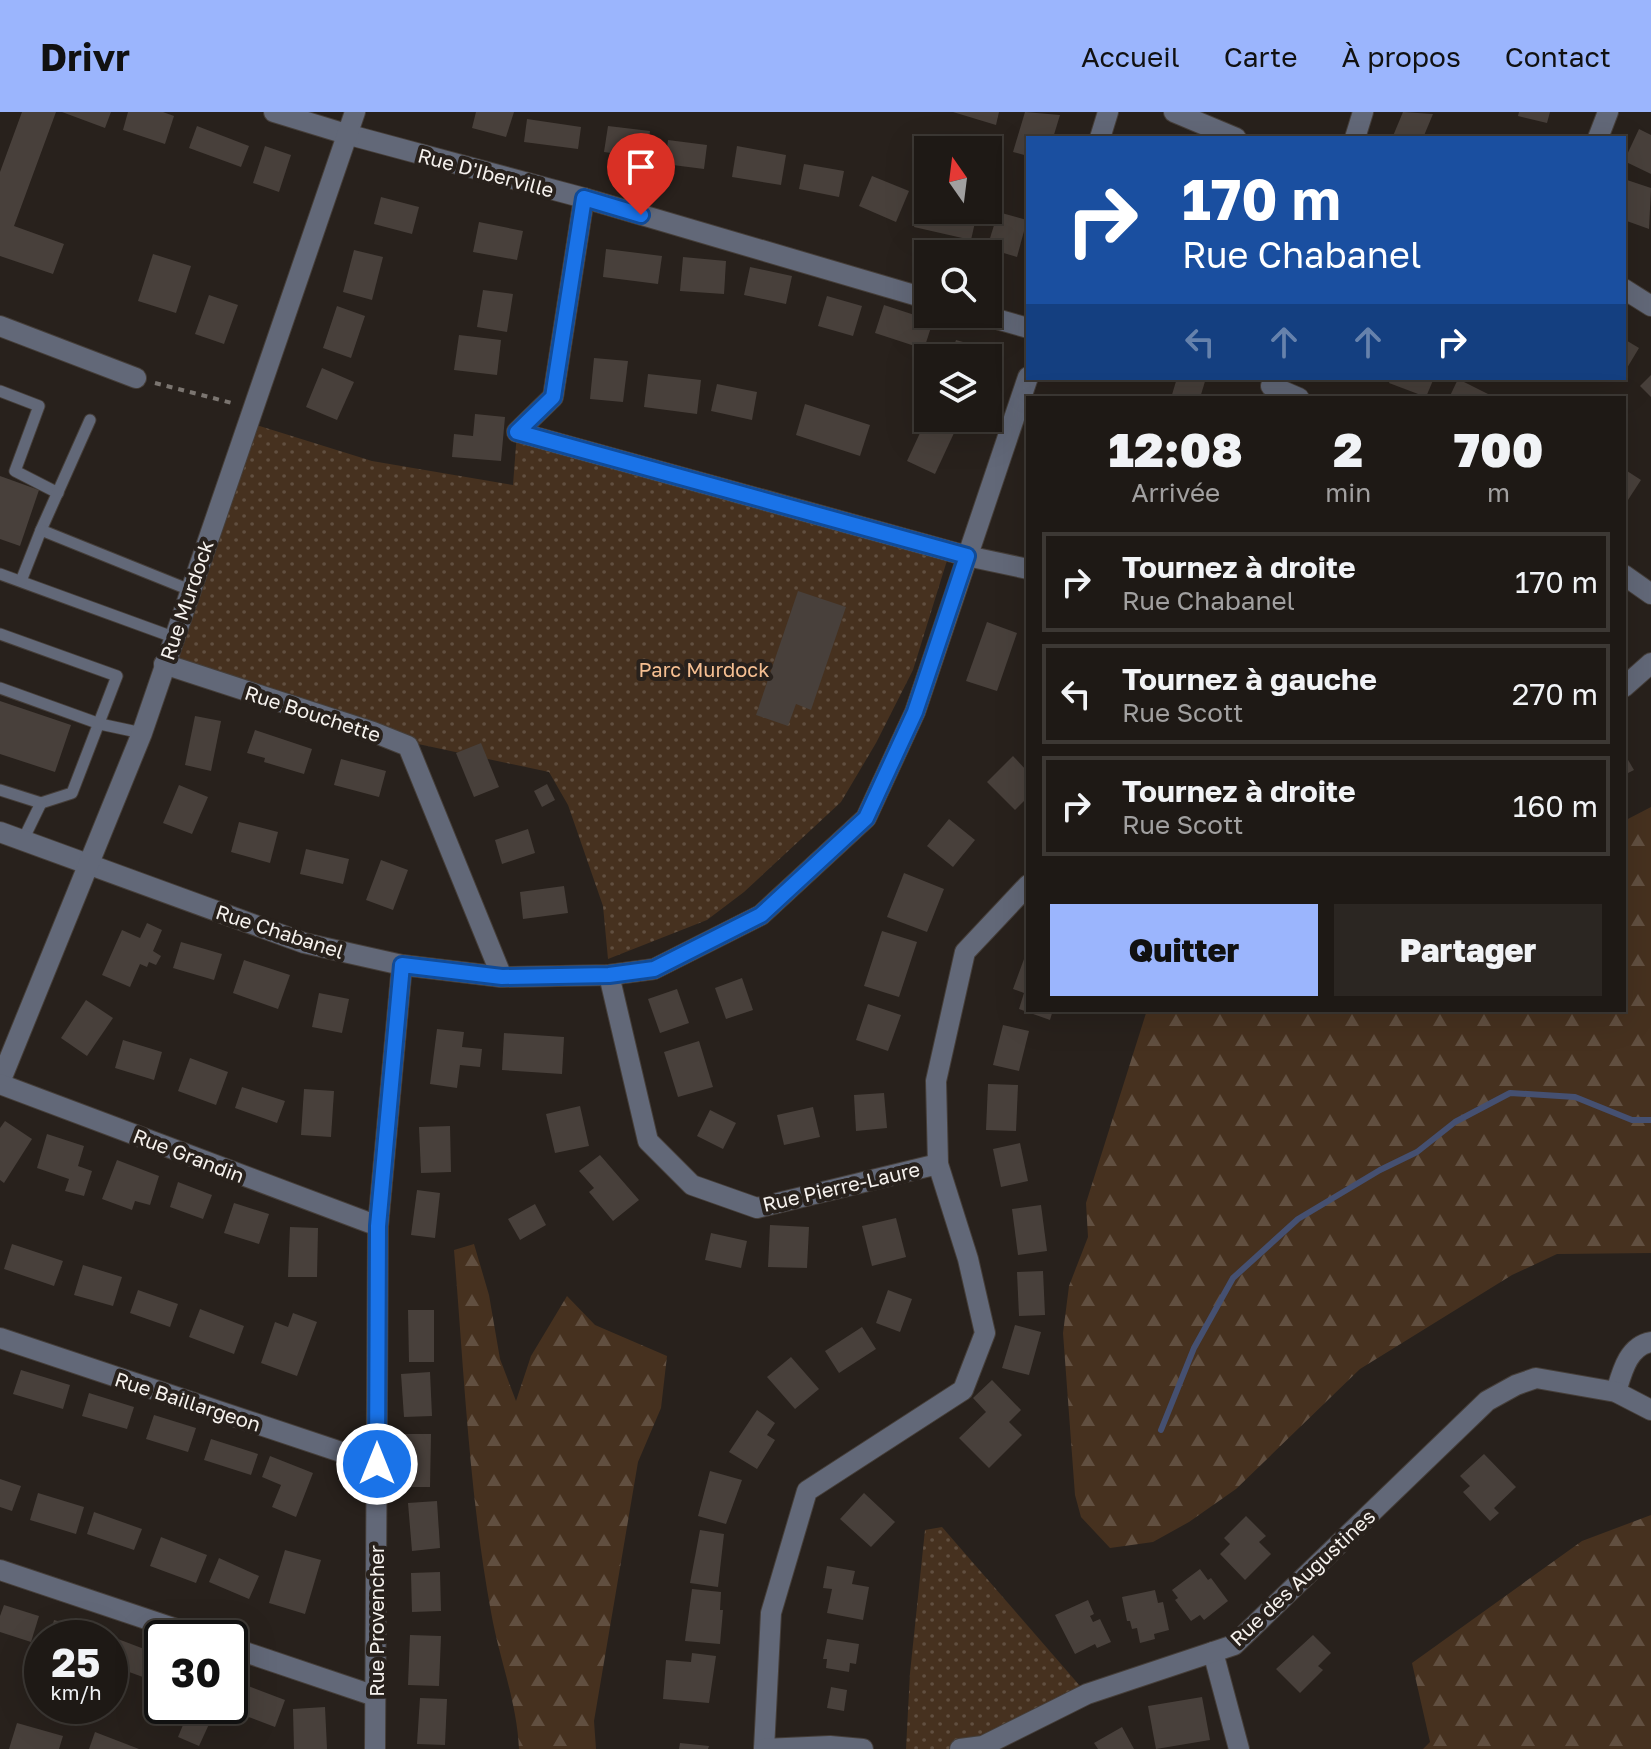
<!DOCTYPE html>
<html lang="fr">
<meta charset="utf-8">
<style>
:root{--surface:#1e1915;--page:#2b2622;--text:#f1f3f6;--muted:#a1a0a0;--line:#3c3834;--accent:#9bb5fd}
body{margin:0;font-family:"Golos Text",sans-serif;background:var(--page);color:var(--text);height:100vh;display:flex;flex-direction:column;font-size:30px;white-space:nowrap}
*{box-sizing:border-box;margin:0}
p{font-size:26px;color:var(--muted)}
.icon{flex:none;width:44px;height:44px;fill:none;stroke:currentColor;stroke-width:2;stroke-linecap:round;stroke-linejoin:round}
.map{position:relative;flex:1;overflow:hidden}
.panel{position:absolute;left:1026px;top:284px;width:600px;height:616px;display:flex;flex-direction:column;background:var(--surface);border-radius:0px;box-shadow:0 8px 32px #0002,0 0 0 2px var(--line)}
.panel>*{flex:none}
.guide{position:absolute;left:1026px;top:24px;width:600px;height:244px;border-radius:0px;box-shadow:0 8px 32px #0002,0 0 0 2px var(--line);background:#1a4fa0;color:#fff;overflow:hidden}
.needle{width:52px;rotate:346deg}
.controls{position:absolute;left:914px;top:24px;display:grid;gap:16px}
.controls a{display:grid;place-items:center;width:88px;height:88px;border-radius:0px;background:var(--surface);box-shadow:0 8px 32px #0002,0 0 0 2px var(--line);font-size:40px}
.speed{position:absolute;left:24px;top:1508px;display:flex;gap:16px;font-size:40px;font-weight:700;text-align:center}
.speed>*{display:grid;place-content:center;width:104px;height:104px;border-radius:50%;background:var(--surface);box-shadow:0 8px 32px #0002,0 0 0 2px var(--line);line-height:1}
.speed small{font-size:20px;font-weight:400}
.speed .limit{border:4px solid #111;border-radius:12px;background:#fff;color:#111}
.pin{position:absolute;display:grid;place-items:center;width:68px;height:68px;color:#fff;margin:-82px -34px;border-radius:50% 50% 50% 0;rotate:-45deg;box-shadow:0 0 8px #0007}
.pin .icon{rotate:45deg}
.me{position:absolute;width:88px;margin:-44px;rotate:0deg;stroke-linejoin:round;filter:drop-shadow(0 0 6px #0008)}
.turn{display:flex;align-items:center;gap:28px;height:168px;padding:0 24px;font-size:36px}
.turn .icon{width:104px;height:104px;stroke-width:2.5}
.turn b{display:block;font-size:56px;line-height:68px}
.lanes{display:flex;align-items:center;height:76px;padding:0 24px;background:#0003;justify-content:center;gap:40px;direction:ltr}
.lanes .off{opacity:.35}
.eta{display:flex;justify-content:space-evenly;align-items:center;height:136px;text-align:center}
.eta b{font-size:48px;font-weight:800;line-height:56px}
.primary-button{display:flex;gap:16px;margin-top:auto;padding:16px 24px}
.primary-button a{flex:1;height:92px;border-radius:0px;background:var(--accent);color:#111;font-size:32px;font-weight:800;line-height:92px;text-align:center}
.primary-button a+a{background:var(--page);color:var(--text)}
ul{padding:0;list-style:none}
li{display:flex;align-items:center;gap:24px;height:100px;margin:0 16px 12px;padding:0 8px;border:4px solid var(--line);border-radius:0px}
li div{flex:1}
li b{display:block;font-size:30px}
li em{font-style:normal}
header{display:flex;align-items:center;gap:48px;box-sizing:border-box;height:112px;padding:0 40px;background:var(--accent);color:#111}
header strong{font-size:38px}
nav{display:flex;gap:44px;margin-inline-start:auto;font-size:28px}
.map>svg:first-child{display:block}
</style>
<header>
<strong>Drivr</strong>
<nav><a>Accueil</a><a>Carte</a><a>À propos</a><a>Contact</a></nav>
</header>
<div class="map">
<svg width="1651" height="1637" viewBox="0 0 1651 1637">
<defs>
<pattern id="grass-dots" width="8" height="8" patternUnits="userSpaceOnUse" patternTransform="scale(2)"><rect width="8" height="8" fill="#46311f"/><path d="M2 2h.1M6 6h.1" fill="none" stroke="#614f40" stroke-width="1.8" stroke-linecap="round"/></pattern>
<pattern id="forest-firs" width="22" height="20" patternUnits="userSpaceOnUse" patternTransform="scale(2)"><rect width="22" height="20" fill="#46311f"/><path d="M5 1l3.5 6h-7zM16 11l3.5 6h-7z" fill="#614f40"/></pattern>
</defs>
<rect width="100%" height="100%" fill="#28211c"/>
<g fill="url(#grass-dots)">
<polygon points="250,311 372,349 513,373 517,320 949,442 913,558 876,631 841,690 744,780 707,808 608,847 603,794 568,693 549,660 367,621 173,556"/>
<polygon points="942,1415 1087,1582 960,1637 906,1637 910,1561 925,1418"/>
</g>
<g fill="url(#forest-firs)">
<polygon points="1651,695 1651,1141 1557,1142 1512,1163 1360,1257 1236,1377 1189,1410 1153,1430 1110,1436 1081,1405 1075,1383 1063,1221 1069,1174 1088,1125 1086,1091 1147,898 1624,898 1624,709"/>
<path d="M474,1132L489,1183L500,1247L516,1289L531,1244L567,1184L595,1213L667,1244L661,1296L638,1350L594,1609L596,1637H519C517,1590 499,1546 491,1500C469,1381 464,1259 454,1138Z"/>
<polygon points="1651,1403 1651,1637 1423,1637 1430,1630 1412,1551 1582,1429"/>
</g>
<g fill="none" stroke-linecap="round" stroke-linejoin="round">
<polyline stroke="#455071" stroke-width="6" points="1161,1318 1194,1236 1233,1166 1298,1107 1380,1058 1417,1040 1455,1010 1510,981 1575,985 1632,1008 1651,1008"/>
</g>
<g fill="#48403b">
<polygon points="22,0 56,0 14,114 64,132 53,162 0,144 0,60"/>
<polygon points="62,0 111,0 105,16"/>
<polygon points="128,0 163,0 174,4 165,32 123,18"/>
<polygon points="476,0 514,0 506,25 472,16"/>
<polygon points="953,0 999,0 996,13"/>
<polygon points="1025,0 1060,3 1053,26 1028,26 1028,44 1013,40"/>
<polygon points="1403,0 1433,2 1423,26 1393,24"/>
<polygon points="1519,0 1550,0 1547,11 1518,4"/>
<polygon points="527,7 581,15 578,37 524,30"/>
<polygon points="197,14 249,34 241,55 189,36"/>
<polygon points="608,14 650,19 647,46 604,40"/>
<polygon points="1639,17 1651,23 1651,62 1624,49"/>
<polygon points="668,28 707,33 704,57 665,52"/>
<polygon points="265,34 291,43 279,80 253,71"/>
<polygon points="737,34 786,43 781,73 732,65"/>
<polygon points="804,52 844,59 839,85 799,77"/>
<polygon points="872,64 909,79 896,110 859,94"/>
<polygon points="927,65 928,98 945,98 976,106 971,128 914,115"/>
<polygon points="1624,67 1651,76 1649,117 1624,108"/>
<polygon points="381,85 419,95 412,122 374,112"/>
<polygon points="998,100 1027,108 1017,145 987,136"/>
<polygon points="479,110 523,119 517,148 473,140"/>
<polygon points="606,137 662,144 658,172 603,165"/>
<polygon points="354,138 383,145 372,188 343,180"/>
<polygon points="153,142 191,154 176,201 138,189"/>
<polygon points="683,145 726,149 724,182 680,179"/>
<polygon points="750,155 792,164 786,192 744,183"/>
<polygon points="483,178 513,182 507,220 477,215"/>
<polygon points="209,183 238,193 224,232 195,222"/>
<polygon points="827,184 862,194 853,224 818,214"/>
<polygon points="884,193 933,209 924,237 875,221"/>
<polygon points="337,194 365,204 351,246 323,236"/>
<polygon points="459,223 501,228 497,263 454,258"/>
<polygon points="1624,227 1639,236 1624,261"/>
<polygon points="956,228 981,235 977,246 934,246 937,237 951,242"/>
<polygon points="594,246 628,249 623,290 590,287"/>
<polygon points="322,256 354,270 337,308 306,295"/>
<polygon points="648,262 701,268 697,302 644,295"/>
<polygon points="1651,263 1651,285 1640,274"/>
<polygon points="1177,266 1206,266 1200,286 1171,286"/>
<polygon points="1391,266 1434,266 1426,285 1389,271"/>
<polygon points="1458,267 1488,282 1486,286 1449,286"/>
<polygon points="717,272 757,280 752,308 711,299"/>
<polygon points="805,292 870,313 860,344 796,323"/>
<polygon points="475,302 505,305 501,349 452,345 454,322 473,324"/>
<polygon points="926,308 954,321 935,362 907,349"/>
<polygon points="1624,357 1641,368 1626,391 1624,389"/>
<polygon points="0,364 39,378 20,434 0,427"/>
<polygon points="798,479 846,495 811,598 796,592 788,614 756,603"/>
<polygon points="987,510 1017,521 997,579 966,569"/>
<polygon points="0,589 71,613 55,660 0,642"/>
<polygon points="195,604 221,609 211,659 185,653"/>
<polygon points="255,618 312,637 304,662 264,650 265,646 247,641"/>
<polygon points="481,631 499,675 474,685 456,641"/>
<polygon points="1624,641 1634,658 1624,663"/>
<polygon points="1013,644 1028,660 1028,685 1015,698 987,670"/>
<polygon points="341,647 386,659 379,685 334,673"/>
<polygon points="547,672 555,688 542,695 534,679"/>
<polygon points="179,673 208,685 192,722 163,711"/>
<polygon points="949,707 975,728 953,755 927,734"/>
<polygon points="239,710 278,720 270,751 231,740"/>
<polygon points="528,717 535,741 502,752 495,728"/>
<polygon points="306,737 349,747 343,772 300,762"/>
<polygon points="381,748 408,758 393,798 366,788"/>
<polygon points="904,761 944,777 927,820 887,805"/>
<polygon points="564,774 568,801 523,807 520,780"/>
<polygon points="147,811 162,818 153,839 161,844 156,853 149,850 147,855 140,852 130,875 102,863 122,818 140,826"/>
<polygon points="882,819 917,830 899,885 864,874"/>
<polygon points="181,830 222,842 214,868 173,856"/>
<polygon points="1024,847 1028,848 1028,898 1053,898 1050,908 1019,897 1024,881 1013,877"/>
<polygon points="244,848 290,863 278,897 233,881"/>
<polygon points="742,866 753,898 726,907 715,876"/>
<polygon points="677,877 689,911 660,921 648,887"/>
<polygon points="319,881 349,887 342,921 312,915"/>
<polygon points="86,888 113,906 87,944 61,926"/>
<polygon points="868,892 901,903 888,939 856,928"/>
<polygon points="1003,913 1029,919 1019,959 993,953"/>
<polygon points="437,917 464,920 462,935 482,937 480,955 460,953 457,976 430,972"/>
<polygon points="504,921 564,925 562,962 502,958"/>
<polygon points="123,928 162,940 154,968 115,956"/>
<polygon points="699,929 713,975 678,985 664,940"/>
<polygon points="190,946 228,960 216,993 178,979"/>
<polygon points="988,972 1018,973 1016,1019 986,1018"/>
<polygon points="242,975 285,989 277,1011 235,996"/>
<polygon points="304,977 334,979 331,1025 301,1023"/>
<polygon points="884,981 887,1016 856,1019 854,983"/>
<polygon points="580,994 589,1034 555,1041 546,1002"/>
<polygon points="813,995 820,1025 784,1033 777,1003"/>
<polygon points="710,998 736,1011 723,1037 697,1024"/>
<polygon points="5,1009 32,1027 4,1071 0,1068 0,1016"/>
<polygon points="450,1014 451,1060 421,1061 419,1015"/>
<polygon points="47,1022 84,1034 78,1054 92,1059 84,1084 65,1079 69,1067 37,1056"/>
<polygon points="1020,1031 1028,1069 1001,1075 993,1037"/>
<polygon points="600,1043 639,1088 613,1109 589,1080 594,1076 579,1059"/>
<polygon points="117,1048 159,1064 150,1093 135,1089 132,1098 102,1087"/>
<polygon points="178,1070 212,1083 203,1107 170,1095"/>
<polygon points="417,1078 440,1081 435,1126 411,1123"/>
<polygon points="234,1091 269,1102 259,1132 224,1121"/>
<polygon points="535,1092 546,1113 520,1128 508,1107"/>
<polygon points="1041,1093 1047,1139 1018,1143 1012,1097"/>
<polygon points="896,1106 906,1145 872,1154 862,1114"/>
<polygon points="770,1113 809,1115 807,1156 768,1155"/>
<polygon points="290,1115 318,1116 317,1165 288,1165"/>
<polygon points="711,1121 747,1129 741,1156 705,1148"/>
<polygon points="12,1132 63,1149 54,1174 4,1157"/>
<polygon points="83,1153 122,1165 113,1194 74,1183"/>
<polygon points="1043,1159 1045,1203 1019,1204 1017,1160"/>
<polygon points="138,1178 178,1192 170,1215 130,1201"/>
<polygon points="888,1178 912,1187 900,1220 876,1211"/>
<polygon points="200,1197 244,1214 234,1242 189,1225"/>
<polygon points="408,1198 434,1198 434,1250 409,1250"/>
<polygon points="293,1201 317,1210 297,1264 261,1251 275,1210 288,1215"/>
<polygon points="1015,1213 1041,1220 1029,1263 1002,1256"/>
<polygon points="862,1215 876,1237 839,1261 825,1239"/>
<polygon points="791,1245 819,1277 795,1297 767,1265"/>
<polygon points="21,1258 70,1273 63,1297 13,1282"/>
<polygon points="430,1260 432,1304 404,1305 401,1262"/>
<polygon points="992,1268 1021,1298 1009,1310 1022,1323 989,1356 959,1326 986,1300 973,1286"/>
<polygon points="89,1281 134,1295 127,1317 82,1304"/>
<polygon points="757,1298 775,1311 767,1323 775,1328 757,1357 729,1340"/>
<polygon points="154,1303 196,1316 188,1340 146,1327"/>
<polygon points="402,1322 431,1322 430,1375 402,1375"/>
<polygon points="211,1327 258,1342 251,1363 204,1348"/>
<polygon points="1484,1342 1516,1375 1494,1396 1499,1401 1490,1409 1463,1380 1470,1374 1460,1364"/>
<polygon points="270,1344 313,1361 296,1405 272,1395 281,1373 262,1365"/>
<polygon points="710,1359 742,1368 726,1412 698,1404"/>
<polygon points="0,1367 21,1374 12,1399 0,1395"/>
<polygon points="38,1381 84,1395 76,1422 30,1408"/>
<polygon points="864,1381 895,1410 871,1435 840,1407"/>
<polygon points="437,1389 440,1436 412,1439 408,1391"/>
<polygon points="94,1400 142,1417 134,1438 87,1422"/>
<polygon points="1246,1404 1266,1424 1259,1430 1271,1442 1245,1468 1220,1442 1230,1432 1224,1426"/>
<polygon points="700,1418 724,1422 718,1475 690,1471"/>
<polygon points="161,1425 207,1443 196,1471 150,1454"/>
<polygon points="285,1438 321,1448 305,1502 269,1491"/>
<polygon points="219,1446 259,1464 249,1487 209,1470"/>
<polygon points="827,1454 855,1459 852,1472 869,1475 863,1508 827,1501 832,1477 823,1476"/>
<polygon points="1200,1457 1208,1468 1211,1466 1228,1489 1204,1508 1200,1503 1191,1509 1175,1488 1178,1486 1172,1478"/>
<polygon points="440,1460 441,1499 412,1500 411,1461"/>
<polygon points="692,1477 721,1480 720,1498 723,1498 720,1532 685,1529"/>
<polygon points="1155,1478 1158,1491 1163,1490 1169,1518 1154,1522 1155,1527 1140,1531 1137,1516 1132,1517 1130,1509 1127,1509 1122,1485"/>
<polygon points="1088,1488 1094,1502 1090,1504 1093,1510 1100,1507 1111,1530 1097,1536 1095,1532 1075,1542 1055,1503"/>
<polygon points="4,1493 39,1504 31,1530 0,1520 0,1504"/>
<polygon points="54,1508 98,1520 96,1526 49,1526"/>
<polygon points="410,1523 441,1524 439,1574 408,1573"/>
<polygon points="1313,1523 1331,1541 1318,1554 1323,1558 1300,1581 1276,1557"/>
<polygon points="110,1524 160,1543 151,1568 110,1553"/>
<polygon points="827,1527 859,1532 856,1552 850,1551 849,1560 826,1556 827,1547 823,1547"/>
<polygon points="692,1541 716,1544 709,1591 663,1587 666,1548 691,1550"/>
<polygon points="243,1572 285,1588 275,1615 233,1599"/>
<polygon points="831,1575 847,1578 844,1599 827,1596"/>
<polygon points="1202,1585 1210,1628 1156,1637 1148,1594"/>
<polygon points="420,1586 447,1587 445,1633 417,1632"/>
<polygon points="325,1595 327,1637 294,1637 293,1597"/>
<polygon points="188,1601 210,1610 199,1634 178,1625"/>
<polygon points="17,1611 63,1624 59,1637 9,1637"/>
<polygon points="1122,1615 1134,1637 1098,1637 1094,1631"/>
<polygon points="95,1620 139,1637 89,1637"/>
<polygon points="680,1631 709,1634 708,1637 679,1637"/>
</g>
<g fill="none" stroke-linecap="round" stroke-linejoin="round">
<defs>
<g id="service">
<polyline points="0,279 39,294 15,359 58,381"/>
<polyline points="41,418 90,308"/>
<polyline points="0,462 173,525"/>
<polyline points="21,469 41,418 190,478"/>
<polyline points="0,522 117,564 72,681 41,691 0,678"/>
<polyline points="0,576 100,612 142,621"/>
<polyline points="23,728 41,691"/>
</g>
<g id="minor">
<polyline points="274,0 346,22 584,86 928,187"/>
<polyline points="1174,0 1236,26"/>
<polyline points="1100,26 1108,0"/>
<polyline points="1355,26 1363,0"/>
<polyline points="1598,26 1608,0"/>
<polyline points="584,86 553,285 517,320 967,444 1028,457"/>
<polyline points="1624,177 1651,194"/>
<polyline points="979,202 1028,216"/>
<polyline points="0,214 136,266"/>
<polyline points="1271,274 1299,286"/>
<polyline points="1624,463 1651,482"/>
<polyline points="164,552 373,620 408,634 502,865"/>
<polyline points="1624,575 1651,551"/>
<polyline points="0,720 304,831 402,853 502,865 609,863 654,857 761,803 866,706 915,600 1028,265"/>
<polyline points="609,863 648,1029 692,1073 757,1096 938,1052"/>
<polyline points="0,970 142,621 355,0"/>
<polyline points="0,972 378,1114"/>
<polyline points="0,1226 377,1352"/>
<path d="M1616,1280C1622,1260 1628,1234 1651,1230"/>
<polyline points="0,1458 203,1526"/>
<polyline points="230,1535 375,1584"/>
<polyline points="1213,1540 1239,1637"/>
<polyline points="375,1637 378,1114 402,853"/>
<polyline points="764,1637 771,1501 807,1379 963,1278 985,1221 968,1147 938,1052 936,969 965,840 1028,773"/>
<polyline points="764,1637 830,1634 863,1637"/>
<polyline points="960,1637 983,1634 1087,1582 1234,1533 1487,1289 1516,1273 1536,1266 1616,1280 1651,1298"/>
</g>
</defs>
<use href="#service" stroke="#453e39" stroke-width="13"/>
<use href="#minor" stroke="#453e39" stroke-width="22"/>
<polyline stroke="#7b7570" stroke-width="4" stroke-dasharray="6 6" stroke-linecap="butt" points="155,271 236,292"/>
<use href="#service" stroke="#626878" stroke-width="11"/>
<use href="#minor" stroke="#626878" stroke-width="20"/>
</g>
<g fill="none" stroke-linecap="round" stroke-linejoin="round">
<defs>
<polyline id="route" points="377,1352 378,1114 402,853 502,865 609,863 654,857 761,803 866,706 915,600 967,444 517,320 553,285 584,86 641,103"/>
</defs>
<use href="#route" stroke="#114b97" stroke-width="20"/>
<use href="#route" stroke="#1a73e8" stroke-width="14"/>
</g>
<g text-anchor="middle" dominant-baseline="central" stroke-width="8" stroke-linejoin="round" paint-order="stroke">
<g font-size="20" fill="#f6f2ee" stroke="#28211c">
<text transform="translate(486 60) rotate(15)">Rue D'Iberville</text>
<text transform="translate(186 488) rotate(-71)">Rue Murdock</text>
<text transform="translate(313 601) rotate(18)">Rue Bouchette</text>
<text transform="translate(280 819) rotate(18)">Rue Chabanel</text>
<text transform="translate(189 1043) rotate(21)">Rue Grandin</text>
<text transform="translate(841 1074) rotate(-13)">Rue Pierre-Laure</text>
<text transform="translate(188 1289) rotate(18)">Rue Baillargeon</text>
<text transform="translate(1302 1465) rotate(-43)">Rue des Augustines</text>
<text transform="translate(376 1509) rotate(-90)">Rue Provencher</text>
</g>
<g font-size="20" fill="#f5bf92" stroke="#28211c">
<text x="704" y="557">Parc Murdock</text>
</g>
</g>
</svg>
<div class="controls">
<a><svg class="needle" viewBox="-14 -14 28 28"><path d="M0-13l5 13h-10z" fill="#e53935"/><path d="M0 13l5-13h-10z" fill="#a1a0a0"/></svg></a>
<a><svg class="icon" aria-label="search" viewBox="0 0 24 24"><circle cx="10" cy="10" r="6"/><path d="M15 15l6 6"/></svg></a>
<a><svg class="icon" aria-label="layers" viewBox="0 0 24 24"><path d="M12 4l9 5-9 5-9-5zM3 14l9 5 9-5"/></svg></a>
</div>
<div class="speed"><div>25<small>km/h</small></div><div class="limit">30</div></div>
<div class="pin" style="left:641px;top:103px;background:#d93025"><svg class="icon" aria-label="arrive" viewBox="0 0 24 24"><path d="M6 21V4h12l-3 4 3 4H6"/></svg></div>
<svg class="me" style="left:377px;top:1352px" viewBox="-20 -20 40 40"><circle r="17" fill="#1a73e8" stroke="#fff" stroke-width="3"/><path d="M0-11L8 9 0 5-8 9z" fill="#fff"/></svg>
<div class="guide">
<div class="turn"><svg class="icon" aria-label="right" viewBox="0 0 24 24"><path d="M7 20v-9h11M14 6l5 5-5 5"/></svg><div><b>170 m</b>Rue Chabanel</div></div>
<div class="lanes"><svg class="icon off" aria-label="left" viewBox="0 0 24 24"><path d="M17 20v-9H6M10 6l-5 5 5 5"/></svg><svg class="icon off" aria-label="ahead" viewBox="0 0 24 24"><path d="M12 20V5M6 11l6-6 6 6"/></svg><svg class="icon off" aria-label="ahead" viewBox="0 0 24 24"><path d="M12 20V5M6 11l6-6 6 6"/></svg><svg class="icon" aria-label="right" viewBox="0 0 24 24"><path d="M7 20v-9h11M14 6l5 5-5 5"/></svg></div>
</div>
<section class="panel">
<div class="eta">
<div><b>12:08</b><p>Arrivée</p></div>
<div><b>2</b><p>min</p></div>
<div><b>700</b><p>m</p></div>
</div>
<ul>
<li><svg class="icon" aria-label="right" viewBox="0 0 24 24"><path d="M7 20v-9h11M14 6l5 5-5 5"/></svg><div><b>Tournez à droite</b><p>Rue Chabanel</p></div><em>170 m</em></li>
<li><svg class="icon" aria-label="left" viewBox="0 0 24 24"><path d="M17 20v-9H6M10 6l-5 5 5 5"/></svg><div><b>Tournez à gauche</b><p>Rue Scott</p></div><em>270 m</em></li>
<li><svg class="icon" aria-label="right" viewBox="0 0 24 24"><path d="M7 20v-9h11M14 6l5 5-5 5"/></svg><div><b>Tournez à droite</b><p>Rue Scott</p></div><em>160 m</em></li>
</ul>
<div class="primary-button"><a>Quitter</a><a>Partager</a></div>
</section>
</div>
